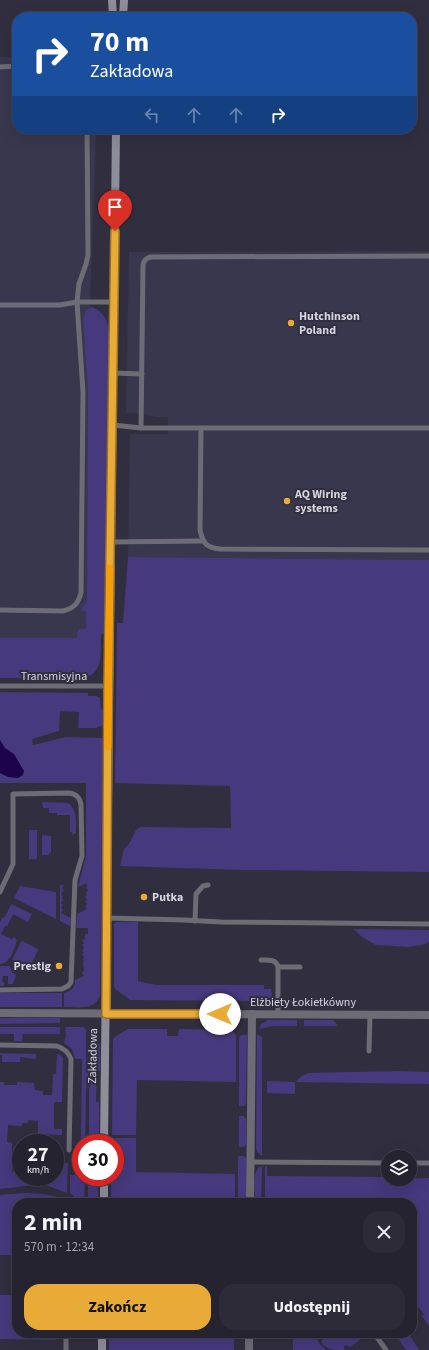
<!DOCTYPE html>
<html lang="pl">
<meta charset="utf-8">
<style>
:root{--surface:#25232f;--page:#2d2b37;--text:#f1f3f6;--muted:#a3a4aa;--line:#42404b;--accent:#e8ab37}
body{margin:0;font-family:"Source Sans 3",sans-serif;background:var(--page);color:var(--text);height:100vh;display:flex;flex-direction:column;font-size:15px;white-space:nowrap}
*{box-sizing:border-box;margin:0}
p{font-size:13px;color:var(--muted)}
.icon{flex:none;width:22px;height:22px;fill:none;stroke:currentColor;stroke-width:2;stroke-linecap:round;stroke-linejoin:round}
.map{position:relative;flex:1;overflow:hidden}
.side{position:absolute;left:12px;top:1198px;width:405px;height:140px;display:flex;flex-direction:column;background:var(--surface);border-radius:16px;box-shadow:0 4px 16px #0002,0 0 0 1px var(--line)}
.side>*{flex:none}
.hud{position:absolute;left:12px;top:12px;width:405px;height:122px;border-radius:16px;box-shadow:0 4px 16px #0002,0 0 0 1px var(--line);background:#1a4fa0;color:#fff;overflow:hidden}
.buttons{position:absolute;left:381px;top:1150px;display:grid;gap:8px}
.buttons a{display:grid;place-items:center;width:36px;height:36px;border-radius:50%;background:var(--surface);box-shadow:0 4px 16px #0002,0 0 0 1px var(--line);font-size:20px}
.speed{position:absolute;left:12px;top:1134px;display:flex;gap:8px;font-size:20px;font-weight:700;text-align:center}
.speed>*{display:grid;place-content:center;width:52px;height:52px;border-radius:50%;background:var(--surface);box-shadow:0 4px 16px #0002,0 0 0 1px var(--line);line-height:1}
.speed small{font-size:10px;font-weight:400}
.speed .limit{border:6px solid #d22;background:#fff;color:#111}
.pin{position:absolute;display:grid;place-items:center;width:34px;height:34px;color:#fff;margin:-41px -17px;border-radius:50% 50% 50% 0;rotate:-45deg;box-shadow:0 0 4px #0007}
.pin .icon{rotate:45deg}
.me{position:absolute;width:44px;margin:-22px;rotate:270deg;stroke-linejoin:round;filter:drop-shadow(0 0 3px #0008)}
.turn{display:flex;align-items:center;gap:14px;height:84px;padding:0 12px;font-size:18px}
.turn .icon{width:52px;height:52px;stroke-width:2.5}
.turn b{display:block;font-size:28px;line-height:34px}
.lanes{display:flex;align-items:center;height:38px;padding:0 12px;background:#0003;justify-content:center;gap:20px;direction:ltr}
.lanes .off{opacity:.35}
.round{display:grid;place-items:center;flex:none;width:42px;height:42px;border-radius:16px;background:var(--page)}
.headline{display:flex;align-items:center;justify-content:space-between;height:68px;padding:0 12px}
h1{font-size:24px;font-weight:700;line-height:30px}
.action{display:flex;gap:8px;margin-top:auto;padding:8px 12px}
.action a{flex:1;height:46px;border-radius:16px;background:var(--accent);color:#111;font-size:16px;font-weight:700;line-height:46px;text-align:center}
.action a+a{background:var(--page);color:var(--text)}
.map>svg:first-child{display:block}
</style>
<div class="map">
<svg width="429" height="1350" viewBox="0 0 429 1350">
<rect width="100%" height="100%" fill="#312f3f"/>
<g fill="#39374d">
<polygon points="0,57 17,57 17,129 96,129 90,302 91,630 82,639 0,641"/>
<polygon points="429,251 429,560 128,557 130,434 168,434 168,417 157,417 137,413 126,413 129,252"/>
</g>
<g fill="#46397d">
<path d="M92,307C103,311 107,319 109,330L104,634H101C100,651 105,672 84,678H0V638H77L78,629H86V611H81L87,600V590L88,392L83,320L86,310Z"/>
<polygon points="128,557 429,560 429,872 244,870 120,866 124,849 129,844 136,830 140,827 231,828 230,786 115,783 117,623 123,623"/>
<path d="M0,692L88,693V696H96L100,698L101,708L103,710V726H99L96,728H78L79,712L60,711L59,731L32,739L33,745L66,737L103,738L100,995C96,1011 77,1007 64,1007V993C71,991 75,988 75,980L84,976L82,972L84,971L83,963L84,962L83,958L84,957L82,954L84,953L82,950L84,948L82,945L84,943L82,940L85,939V934H88V928H76L77,914L87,909L85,906L87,904L85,901L87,900L85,896L87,895L86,892L88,891L86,887L88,886L86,883L78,887L86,856V783H0Z"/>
<path d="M42,802L69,803C77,811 76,822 76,833L72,835V832H70V815H57V813H49V808H43Z"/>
<rect x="29" y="830" width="8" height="29"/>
<polygon points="42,835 51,836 51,853 49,853 49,855 42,855"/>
<polygon points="60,885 64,885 62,888 64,890 61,894 63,896 62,899 63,900 61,903 63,905 61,908 63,909 61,913 71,918 70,926 60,921"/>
<polygon points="20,886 56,892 56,919 14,898"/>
<path d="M11,904L32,914L28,922L13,914L7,926H5L1,934L12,939L14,937L17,940C14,949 11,963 0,964V922L2,918L5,917Z"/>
<polygon points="116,922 138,922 138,981 156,985 264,985 264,989 271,989 273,1001 130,1000 115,989 114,985 114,924"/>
<polygon points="353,929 429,930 429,942 422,945 408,947 376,945 362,937"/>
<polygon points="22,941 38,949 38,950 29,969 24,966 20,968 18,963 12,960 21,942"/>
<polygon points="0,966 10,966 12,972 16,975 13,984 8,984 8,976 3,976 2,982 4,982 4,986 0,986"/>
<rect x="0" y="993" width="62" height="14"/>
<polygon points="0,1018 60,1018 60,1023 0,1024"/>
<polygon points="268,1020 297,1020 297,1026 272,1026 259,1029 261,1024"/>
<polygon points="304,1020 333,1020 338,1026 304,1026"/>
<polygon points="0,1027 60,1027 60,1034 23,1034 22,1041 14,1041 14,1034 0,1034"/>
<polygon points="65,1027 84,1027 86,1030 86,1066 88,1075 86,1090 85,1143 81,1143 82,1059 75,1059 72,1049 64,1043 66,1035"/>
<polygon points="128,1029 167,1029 167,1036 178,1036 179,1029 232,1030 236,1036 236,1082 137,1080 136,1135 112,1135 113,1039 116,1036"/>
<polygon points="257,1034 262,1037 262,1156 258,1153 256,1148"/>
<polygon points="241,1035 247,1035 246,1104 244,1106 239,1106 239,1038"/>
<polygon points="96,1043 99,1043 100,1045 100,1071 91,1071 90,1066 90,1045"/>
<polygon points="0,1053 36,1054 36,1059 20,1057 20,1062 2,1062 2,1055 0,1055"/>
<polygon points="57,1054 61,1055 63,1058 62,1102 54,1102 54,1129 62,1129 62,1135 38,1134 38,1121 28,1120 28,1123 22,1123 22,1126 8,1125 7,1142 12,1143 12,1172 17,1172 17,1174 21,1174 21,1177 55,1177 55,1165 59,1163 68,1163 67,1193 43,1184 0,1189 0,1082 4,1082 4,1085 17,1085 17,1082 34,1083 35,1090 43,1091 43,1095 52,1095 53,1074 56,1074"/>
<polygon points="399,1071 429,1072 429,1084 295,1082 295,1094 267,1093 267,1081 295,1082 302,1076 308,1073"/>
<polygon points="92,1074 97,1075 96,1102 99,1102 99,1143 89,1143 89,1090"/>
<polygon points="239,1116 244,1116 246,1119 246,1144 244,1147 239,1147"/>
<polygon points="112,1138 136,1138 136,1172 235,1174 235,1203 111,1203 111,1177 115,1177 115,1143 112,1143"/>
<polygon points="238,1156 244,1156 246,1158 246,1203 238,1203"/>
<polygon points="265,1166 267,1166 267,1176 388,1177 388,1179 429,1178 429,1326 422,1316 424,1315 419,1307 417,1308 412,1301 412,1203 265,1203"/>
<path d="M259,1167H262L261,1203H255C255,1192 252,1176 259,1167Z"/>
<polygon points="70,1175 81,1175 81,1177 85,1177 84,1203 78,1203 75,1201 74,1196 70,1193"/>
<rect x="88" y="1177" width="10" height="26"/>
<path d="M23,1193C37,1193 50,1194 63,1199L65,1203H17V1255H0V1195Z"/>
<polygon points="0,1295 17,1295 17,1333 56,1333 56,1340 0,1339"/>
<rect x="109" y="1333" width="125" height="17"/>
<polygon points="293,1333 314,1333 319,1343 326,1350 293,1350"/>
<path d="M317,1333H356L360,1340L350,1347L347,1345L344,1346V1350C335,1350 325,1350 321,1341L323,1339L321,1337L318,1336Z"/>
<polygon points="405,1333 408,1333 419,1350 406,1350 399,1340 406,1334"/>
</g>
<polygon fill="#1c034a" points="0,740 5,748 14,754 24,771 23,775 18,778 8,777 0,773"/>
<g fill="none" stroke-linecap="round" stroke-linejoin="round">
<g stroke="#6d6c75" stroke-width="5">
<polyline points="0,67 17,66"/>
<polyline points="0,305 60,305 77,302 114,302"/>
<polyline points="113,373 142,374"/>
<polyline points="113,425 141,428 429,428"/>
<path d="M141,428L143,265C144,260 146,258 151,257L429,256"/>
<path d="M201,428L200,530C203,544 207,548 221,549L429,550"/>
<polyline points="111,542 204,541"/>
<path d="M0,610L63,611C75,608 78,603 81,593L83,392L77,302L79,284L86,264L88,255L87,129"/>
<polyline points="0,686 108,686"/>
<path d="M0,892L13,864V794L69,793C76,794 80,797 81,805L82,856L75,880L71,982L68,986L62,989L0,990"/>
<polyline points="106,918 184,920 221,922 429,924"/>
<polyline points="195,921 196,894 203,886 208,885"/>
<path d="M261,960C269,960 275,959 278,966V1014"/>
<polyline points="278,967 300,967"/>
<path d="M0,1045L57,1046C65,1049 68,1052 71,1059L69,1150"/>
<polyline points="369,1051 370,1015"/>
<polyline points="251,1162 388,1163"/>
<polyline points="410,1163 429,1163"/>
<polyline points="66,1333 66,1350"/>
<polyline points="374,1333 386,1350"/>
</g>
<g stroke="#6d6c75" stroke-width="8">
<polyline points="0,1013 429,1015"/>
<polyline points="250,1203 252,1014"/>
<polyline points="249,1350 249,1333"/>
</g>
<g stroke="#8e8d9a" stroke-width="8">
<polyline points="112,0 113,17"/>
<polyline points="123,17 124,0"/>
<path d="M104,1143C107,805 111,467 116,129"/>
<polyline points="104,1203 104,1177"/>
<polyline points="102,1350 102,1333"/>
</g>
</g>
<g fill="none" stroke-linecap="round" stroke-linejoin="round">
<defs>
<polyline id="route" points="115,231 108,686 106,1014 220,1014"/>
</defs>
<use href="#route" stroke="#976f24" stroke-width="10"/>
<use href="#route" stroke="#e8ab37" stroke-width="7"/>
<polyline stroke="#f59e0b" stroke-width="7" points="108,747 110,568"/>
</g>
<g fill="#e8ab37" stroke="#312f3f" stroke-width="1.5">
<circle cx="291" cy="323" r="4"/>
<circle cx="287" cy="501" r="4"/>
<circle cx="144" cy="897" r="4"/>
<circle cx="59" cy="966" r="4"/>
</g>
<g text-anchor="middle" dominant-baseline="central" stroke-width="4" stroke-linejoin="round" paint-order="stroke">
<g font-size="12" font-weight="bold" fill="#d4d3de" stroke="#312f3f" text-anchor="start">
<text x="299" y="316">Hutchinson<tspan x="299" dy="14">Poland</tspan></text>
<text x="295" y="494">AQ Wiring<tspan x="295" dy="14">systems</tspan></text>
<text x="152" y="897">Putka</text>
<text x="51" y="966" text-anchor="end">Prestig</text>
</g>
<g font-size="12" fill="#d4d3de" stroke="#312f3f">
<text x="54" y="676">Transmisyjna</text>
<text x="303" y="1002">Elżbiety Łokietkówny</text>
<text transform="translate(93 1056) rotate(-89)">Zakładowa</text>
</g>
</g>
</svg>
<div class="buttons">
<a><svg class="icon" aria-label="layers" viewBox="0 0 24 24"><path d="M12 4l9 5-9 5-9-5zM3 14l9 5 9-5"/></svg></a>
</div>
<div class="speed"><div>27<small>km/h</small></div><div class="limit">30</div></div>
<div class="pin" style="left:115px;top:231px;background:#d93025"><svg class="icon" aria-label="arrive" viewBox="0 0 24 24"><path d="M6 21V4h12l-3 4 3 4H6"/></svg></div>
<svg class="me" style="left:220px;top:1014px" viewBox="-20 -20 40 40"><circle r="19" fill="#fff"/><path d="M0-13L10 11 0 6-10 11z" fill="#e8ab37"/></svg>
<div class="hud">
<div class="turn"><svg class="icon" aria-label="right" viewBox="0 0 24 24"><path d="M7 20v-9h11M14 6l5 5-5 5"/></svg><div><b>70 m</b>Zakładowa</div></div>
<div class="lanes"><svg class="icon off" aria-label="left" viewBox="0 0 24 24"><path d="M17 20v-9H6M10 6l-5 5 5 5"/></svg><svg class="icon off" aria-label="ahead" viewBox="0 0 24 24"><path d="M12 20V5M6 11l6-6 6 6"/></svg><svg class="icon off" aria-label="ahead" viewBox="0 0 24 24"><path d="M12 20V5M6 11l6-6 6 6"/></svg><svg class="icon" aria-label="right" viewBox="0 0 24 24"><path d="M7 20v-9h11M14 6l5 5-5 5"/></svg></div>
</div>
<section class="side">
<div class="headline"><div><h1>2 min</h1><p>570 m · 12:34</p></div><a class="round"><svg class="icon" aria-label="close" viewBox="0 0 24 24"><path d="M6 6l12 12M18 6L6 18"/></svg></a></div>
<div class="action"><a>Zakończ</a><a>Udostępnij</a></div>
</section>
</div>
